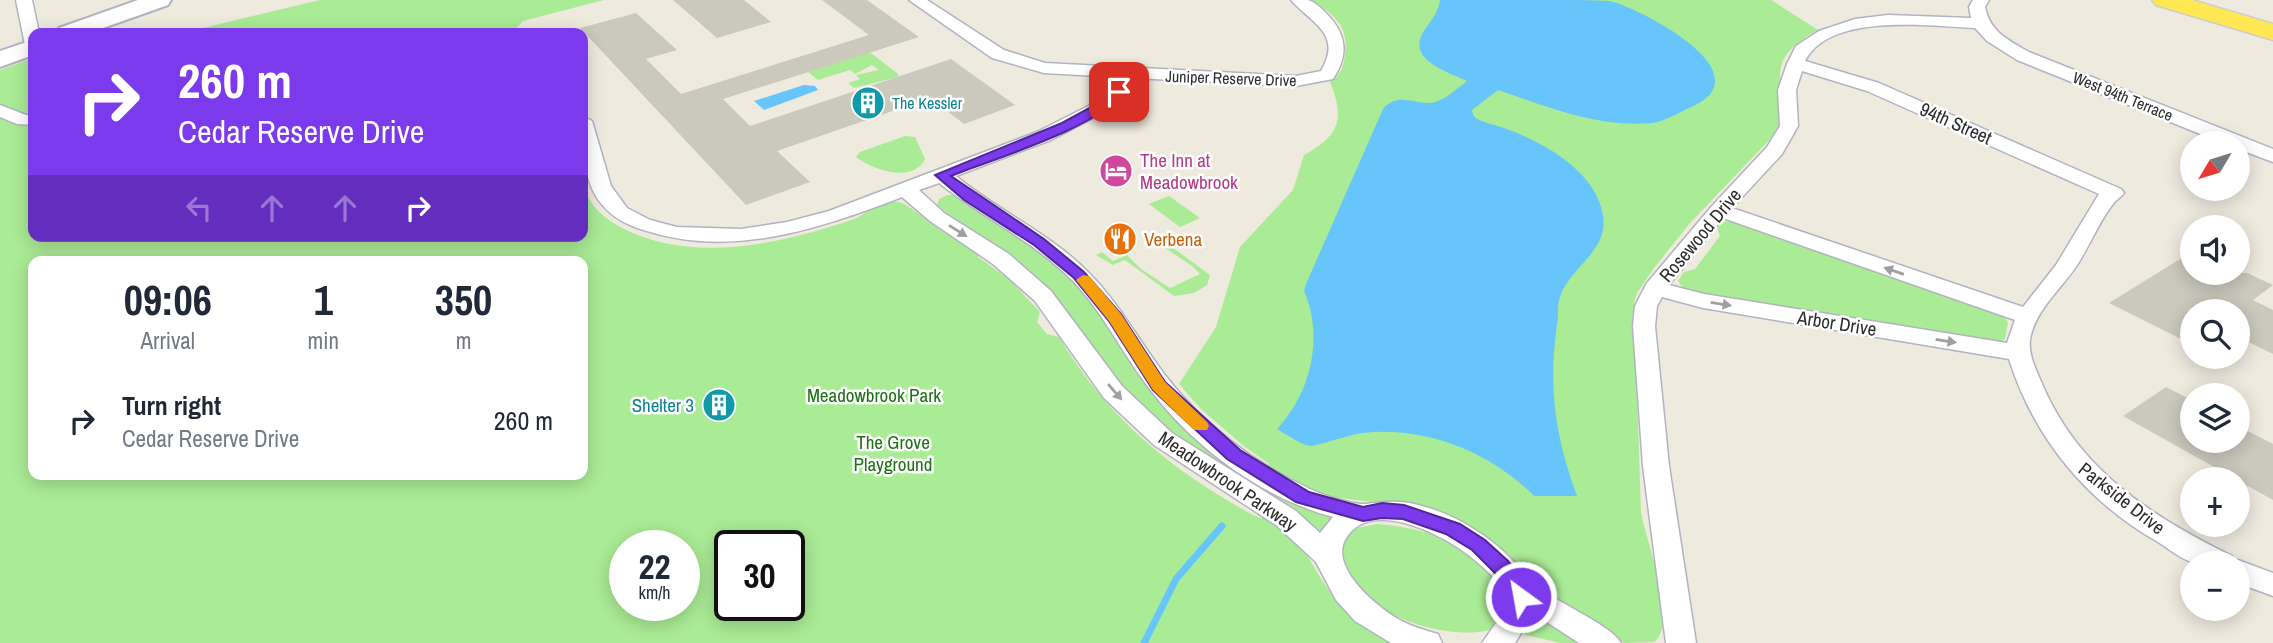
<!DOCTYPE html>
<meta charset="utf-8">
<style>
:root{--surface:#fff;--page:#f2f2f3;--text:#1f2937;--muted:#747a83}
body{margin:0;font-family:"Archivo Narrow",sans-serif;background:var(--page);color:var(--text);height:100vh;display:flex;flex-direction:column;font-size:26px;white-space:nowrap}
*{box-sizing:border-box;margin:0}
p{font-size:23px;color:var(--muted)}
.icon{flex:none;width:38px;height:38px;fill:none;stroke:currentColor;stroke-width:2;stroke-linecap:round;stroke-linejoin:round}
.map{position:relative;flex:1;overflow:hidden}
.side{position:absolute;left:28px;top:256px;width:560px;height:224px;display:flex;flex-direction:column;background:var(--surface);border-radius:14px;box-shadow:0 4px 18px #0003}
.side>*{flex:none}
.banner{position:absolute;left:28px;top:28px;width:560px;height:214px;border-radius:14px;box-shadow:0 4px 18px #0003;background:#7c3aed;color:#fff;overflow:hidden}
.needle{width:46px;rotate:232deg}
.tools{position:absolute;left:2180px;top:131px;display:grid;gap:14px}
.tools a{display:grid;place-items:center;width:70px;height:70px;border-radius:50%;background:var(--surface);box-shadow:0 4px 18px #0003;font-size:35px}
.speed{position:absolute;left:609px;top:530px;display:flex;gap:14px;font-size:35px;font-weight:700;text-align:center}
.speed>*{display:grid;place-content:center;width:91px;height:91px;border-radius:50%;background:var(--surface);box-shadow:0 4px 18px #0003;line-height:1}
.speed small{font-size:18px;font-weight:400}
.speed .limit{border:4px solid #111;border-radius:10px;background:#fff;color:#111}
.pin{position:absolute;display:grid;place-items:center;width:60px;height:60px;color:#fff;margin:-30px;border-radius:14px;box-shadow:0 4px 10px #0006}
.me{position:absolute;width:77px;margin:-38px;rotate:328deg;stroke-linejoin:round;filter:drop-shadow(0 0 5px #0008)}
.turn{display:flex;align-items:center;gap:24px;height:147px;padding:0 35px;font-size:32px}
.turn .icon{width:91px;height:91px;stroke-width:2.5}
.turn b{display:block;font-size:49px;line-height:60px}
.lanes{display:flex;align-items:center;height:66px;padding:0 35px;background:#0003;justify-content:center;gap:35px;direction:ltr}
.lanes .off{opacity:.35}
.eta{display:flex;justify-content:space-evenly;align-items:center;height:119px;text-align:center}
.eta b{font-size:42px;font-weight:700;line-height:49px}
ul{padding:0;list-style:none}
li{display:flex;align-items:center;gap:21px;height:91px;padding:0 35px}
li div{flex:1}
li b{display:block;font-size:26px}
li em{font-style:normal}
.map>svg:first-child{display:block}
</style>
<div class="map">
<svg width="2273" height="643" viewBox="0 0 2273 643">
<rect width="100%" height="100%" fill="#efeade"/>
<g fill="#aaeb95" fill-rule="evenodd">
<polygon points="320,0 604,0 523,21 512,33 182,33"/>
<path d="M1312,0H1771L1818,30C1752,66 1797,86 1776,133L1690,223L1654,268L1637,293L1634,302L1641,512C1645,540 1680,623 1654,642L1625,643L1600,634L1529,581L1512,561L1404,506L1332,497L1306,489L1272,473L1268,463L1245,447L1201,409L1179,384L1216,327L1240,247L1293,190L1304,155C1340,135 1345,119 1330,82C1341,74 1344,67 1345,53C1349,26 1333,14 1312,0Z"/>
<polygon points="866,53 871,53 898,74 898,77 854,88 848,83 860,79 856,75 879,70 872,65 855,74 850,70 818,80 808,72"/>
<path d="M33,58V236H583V181C587,204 602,217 622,228C694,265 785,243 857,218C899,190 900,201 936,227C949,237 965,242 979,250L978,257L1010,280L1040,312L1037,322L1047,334L1059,337C1108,419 1174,473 1259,518L1270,517L1299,541L1321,579L1339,604L1359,623L1392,643H0V70ZM33,261H583V474H33ZM625,546H684V606H625ZM730,546H789V606H730Z"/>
<path d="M905,136L915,137L925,159C912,184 873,170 856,157L860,152Z"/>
<polygon points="947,195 957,195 1052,260 1086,292 1143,375 1308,508 1334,518 1321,532 1204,459 1135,403 1059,302 937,205 939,199"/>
<polygon points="1169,196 1200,218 1180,227 1149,204"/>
<polygon points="1733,221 2002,315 2008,322 2005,339 2000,342 1685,290 1678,281 1684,272 1695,269 1720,236 1717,228 1722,222"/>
<polygon points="1161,239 1210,275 1207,285 1194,293 1174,296 1125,260 1113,265 1096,255 1102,252 1113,261 1127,255 1141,269 1170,288 1200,274 1192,266 1156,242"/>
<path d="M1377,524C1422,527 1476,543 1501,585C1505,593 1508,602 1511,610C1507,615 1502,624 1497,627C1465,643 1390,622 1366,597C1351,582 1343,564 1340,544L1352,529Z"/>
<polygon points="1533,615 1586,643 1560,643 1526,635 1524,632"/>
</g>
<g fill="#67c5fb">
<path d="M1440,0C1479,0 1518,0 1557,0C1573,0 1594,0 1610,1C1642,9 1767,74 1691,107C1680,112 1664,122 1652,123C1599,128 1548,107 1498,90L1472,110C1473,115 1473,116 1477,119C1487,124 1501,126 1512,131C1548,145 1596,173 1603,215C1609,252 1570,266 1560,297C1557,305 1559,315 1557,324C1548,388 1555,436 1577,496H1534C1490,452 1426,426 1363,433C1352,434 1316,446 1311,446C1301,445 1286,434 1277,429C1311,393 1324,337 1304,291L1306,284L1383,109C1400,89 1419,109 1438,101C1448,97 1458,88 1467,81C1447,71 1404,60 1425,29C1432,19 1438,13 1440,0Z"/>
<polygon points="804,85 815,86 818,90 764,110 754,101"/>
</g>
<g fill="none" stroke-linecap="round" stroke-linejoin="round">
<polyline stroke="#67c5fb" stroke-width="7" points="1144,643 1176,579 1222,526"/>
</g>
<g fill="#cbc8bc">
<polygon points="673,0 744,0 771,22 717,38"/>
<polygon points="822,0 867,0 919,37 723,99 750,126 951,59 1015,105 964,124 930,98 777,151 810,182 746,205 580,28 636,13 677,50 646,59 681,94 869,35"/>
<polygon points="2193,251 2193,273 2247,273 2273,285 2253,300 2273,310 2273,354 2238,337 2238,312 2193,312 2193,345 2109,303"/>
<polygon points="2166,387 2193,401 2193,441 2238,441 2238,426 2273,444 2273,500 2123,416"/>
</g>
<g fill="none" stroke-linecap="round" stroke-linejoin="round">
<defs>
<g id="street">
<polygon points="16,0 32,0 39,33 33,33 33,50 25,45"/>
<path d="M909,0H927L1004,50L1045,63L1296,76L1321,71C1343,33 1312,24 1291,0C1296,0 1303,0 1308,0C1315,2 1322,9 1326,13C1347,34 1349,55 1333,79L1296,86L1132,78V84L1116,106L1051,140L956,176C998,211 1050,233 1089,273C1119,303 1139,341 1165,375C1201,423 1255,464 1310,489C1322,495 1353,505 1366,504C1384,502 1400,500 1418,505C1437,510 1455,517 1472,528C1487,537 1501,548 1513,561C1518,566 1521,573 1526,578C1544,597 1611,624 1621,643H1579L1533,613L1515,643H1482L1505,610C1507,588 1493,576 1477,562C1451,538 1370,494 1345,540C1330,568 1377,607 1398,619C1410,626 1424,630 1438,634L1442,643H1391L1355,621L1336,600L1316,562L1276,525L1154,445L1104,398L1035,301L993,264L930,221L902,197C824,227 738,257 654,233C631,227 611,219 597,198C582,174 582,142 583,116L592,121L611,186L627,208L650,220L677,227L741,229L787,222L829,211L1037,132L1104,98L1114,84L1115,77L1044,73L992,58ZM939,183C982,217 1033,241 1072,280C1103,312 1122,353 1149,388C1193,447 1262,498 1333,517L1320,533L1296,511L1172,433L1122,386L1051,291L1009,254L944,213L919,190Z"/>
<path d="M1973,0H1989L1985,7C1990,32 2008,40 2029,52L2273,149V162L2238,149V144H2225L2017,60L1987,41L1975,28C1931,26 1829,12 1805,61L1879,83L2121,189L2124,193C2121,198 2116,199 2113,204C2098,223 2089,248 2075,268C2060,290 2034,312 2030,340C2028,355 2037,372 2043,386C2079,470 2152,517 2232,556L2235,561L2238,560L2273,573V596L2238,583V564C2225,564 2208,567 2195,563C2182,560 2169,549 2158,542C2086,501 2034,438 2009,359L1703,308L1662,297L1657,306L1655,326L1669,466L1696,643H1666L1643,466L1633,326L1635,306L1647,283L1712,206L1767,147L1780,126L1778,90L1787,64L1796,46L1819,31L1855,19L1888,15L1971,18L1969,7ZM1802,71L1867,91L2099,194L2056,265L2023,307L1732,208L1782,154L1798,126L1796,90ZM1723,218L2015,320L2007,343L1704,294L1669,285Z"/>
<polygon points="0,105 26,115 33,115 33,125 17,124 0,117"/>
</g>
<g id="secondary">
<polygon points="138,0 171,0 168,5 89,33 55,33 59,28"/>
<polygon points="33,40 33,55 0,67 0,51"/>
</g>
<polygon id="primary" points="2152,0 2192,0 2273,24 2273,40 2156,5"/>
</defs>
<use href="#street" stroke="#b2b3c1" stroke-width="3"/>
<use href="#secondary" stroke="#b2b3c1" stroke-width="4"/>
<use href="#primary" stroke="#cdcdcd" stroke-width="3"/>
<use href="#street" fill="#fff" fill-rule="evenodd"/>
<use href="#secondary" fill="#fff" fill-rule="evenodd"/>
<use href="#primary" fill="#ffe853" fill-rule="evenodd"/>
</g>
<defs><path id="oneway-solid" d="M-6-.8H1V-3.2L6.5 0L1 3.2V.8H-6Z" transform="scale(1.75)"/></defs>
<g fill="#a0a0a0">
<use href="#oneway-solid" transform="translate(958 231) rotate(32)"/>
<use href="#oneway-solid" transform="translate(1894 271) rotate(-161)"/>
<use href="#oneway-solid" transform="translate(1721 304) rotate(9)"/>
<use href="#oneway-solid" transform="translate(1946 341) rotate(9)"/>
<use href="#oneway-solid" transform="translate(1115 392) rotate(49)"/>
</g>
<path fill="#7c3aed" stroke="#51269a" stroke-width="2" d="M1119,88L1125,92C1097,128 996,158 951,176L1044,239L1084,272L1121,314L1165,382L1240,450L1309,492L1363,507L1382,503L1404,505L1460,524L1485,540L1508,561L1529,588L1531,597L1528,603L1521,605L1513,603L1509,590L1494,572L1472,550L1446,534L1403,519L1382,518L1363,521L1296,502L1227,459L1153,390L1109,321L1074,278L1034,245L964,200L935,175L1062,123L1106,99Z"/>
<polygon fill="#f59e0b" points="1083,275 1089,276 1121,314 1165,382 1207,422 1209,426 1207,430 1194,430 1153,390 1109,321 1076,280"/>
<defs>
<symbol id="building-disc" viewBox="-11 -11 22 22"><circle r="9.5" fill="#0f9aa8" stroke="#fff"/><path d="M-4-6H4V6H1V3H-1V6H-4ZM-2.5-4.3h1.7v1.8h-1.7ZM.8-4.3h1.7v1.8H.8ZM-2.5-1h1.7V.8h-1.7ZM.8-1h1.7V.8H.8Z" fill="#fff"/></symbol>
<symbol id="hotel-disc" viewBox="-11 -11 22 22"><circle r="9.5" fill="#d1479c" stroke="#fff"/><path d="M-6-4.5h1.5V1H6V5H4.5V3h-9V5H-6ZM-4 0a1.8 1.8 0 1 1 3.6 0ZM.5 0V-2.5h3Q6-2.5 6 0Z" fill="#fff"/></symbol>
<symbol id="restaurant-disc" viewBox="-11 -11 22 22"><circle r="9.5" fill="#e8710a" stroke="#fff"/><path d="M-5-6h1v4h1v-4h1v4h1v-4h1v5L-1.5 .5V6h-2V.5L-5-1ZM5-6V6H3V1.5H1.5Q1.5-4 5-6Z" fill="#fff"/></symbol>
</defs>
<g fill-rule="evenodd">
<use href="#building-disc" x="849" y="84" width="38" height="38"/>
<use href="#hotel-disc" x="1097" y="152" width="38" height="38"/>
<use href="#restaurant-disc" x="1101" y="220" width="38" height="38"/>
<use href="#building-disc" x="700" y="386" width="38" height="38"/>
</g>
<g text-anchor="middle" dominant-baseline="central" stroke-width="5" stroke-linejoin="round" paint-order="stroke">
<g font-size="16" fill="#2d2d2d" stroke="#fff">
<text transform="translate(1231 78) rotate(2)">Juniper Reserve Drive</text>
<text transform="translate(2123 96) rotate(22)">West 94th Terrace</text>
</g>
<g font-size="16" fill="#0d838f" stroke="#fff" text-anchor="start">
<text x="892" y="103">The Kessler</text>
</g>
<g font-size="19" fill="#2d2d2d" stroke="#fff">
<text transform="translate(1956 123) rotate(24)">94th Street</text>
<text transform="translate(1700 235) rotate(-50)">Rosewood Drive</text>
<text transform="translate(1837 323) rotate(9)">Arbor Drive</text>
<text transform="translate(1228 481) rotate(34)">Meadowbrook Parkway</text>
<text transform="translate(2122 498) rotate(38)">Parkside Drive</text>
</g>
<g font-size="19" fill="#b23c85" stroke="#fff" text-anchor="start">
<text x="1140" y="160">The Inn at<tspan x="1140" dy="22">Meadowbrook</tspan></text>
</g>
<g font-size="19" fill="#c56008" stroke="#fff" text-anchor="start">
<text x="1144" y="239">Verbena</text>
</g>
<g font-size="19" fill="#1d7313" stroke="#fff">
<text x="874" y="395">Meadowbrook Park</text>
<text x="893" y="442">The Grove<tspan x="893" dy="22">Playground</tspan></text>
</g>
<g font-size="19" fill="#0d838f" stroke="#fff" text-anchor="end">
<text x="694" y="405">Shelter 3</text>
</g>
</g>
</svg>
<div class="tools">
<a><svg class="needle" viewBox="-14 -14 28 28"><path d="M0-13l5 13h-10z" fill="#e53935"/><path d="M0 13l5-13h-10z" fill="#747a83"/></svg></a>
<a><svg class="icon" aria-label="sound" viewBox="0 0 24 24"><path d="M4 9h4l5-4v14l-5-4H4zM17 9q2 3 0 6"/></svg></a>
<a><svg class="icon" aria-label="search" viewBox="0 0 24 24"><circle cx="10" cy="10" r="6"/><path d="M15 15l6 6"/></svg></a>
<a><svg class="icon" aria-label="layers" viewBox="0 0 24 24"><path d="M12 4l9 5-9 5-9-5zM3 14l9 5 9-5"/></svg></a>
<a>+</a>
<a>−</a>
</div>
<div class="speed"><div>22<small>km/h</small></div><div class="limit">30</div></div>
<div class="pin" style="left:1119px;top:92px;background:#d93025"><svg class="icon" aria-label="arrive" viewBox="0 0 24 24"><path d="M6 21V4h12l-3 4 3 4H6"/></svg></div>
<svg class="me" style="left:1521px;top:597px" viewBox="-20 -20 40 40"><circle r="17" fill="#7c3aed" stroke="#fff" stroke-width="3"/><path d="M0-11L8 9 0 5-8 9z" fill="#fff"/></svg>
<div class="banner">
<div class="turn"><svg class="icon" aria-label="right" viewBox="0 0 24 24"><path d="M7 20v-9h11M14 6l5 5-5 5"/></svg><div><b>260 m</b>Cedar Reserve Drive</div></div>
<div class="lanes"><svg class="icon off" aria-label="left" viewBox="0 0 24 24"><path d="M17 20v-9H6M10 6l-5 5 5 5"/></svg><svg class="icon off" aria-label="ahead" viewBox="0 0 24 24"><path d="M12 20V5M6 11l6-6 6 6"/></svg><svg class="icon off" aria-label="ahead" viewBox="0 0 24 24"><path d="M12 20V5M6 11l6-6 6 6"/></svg><svg class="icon" aria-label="right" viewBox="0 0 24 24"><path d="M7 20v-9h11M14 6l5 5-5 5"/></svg></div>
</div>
<section class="side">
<div class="eta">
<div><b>09:06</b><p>Arrival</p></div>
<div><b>1</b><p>min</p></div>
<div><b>350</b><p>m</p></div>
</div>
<ul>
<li><svg class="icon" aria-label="right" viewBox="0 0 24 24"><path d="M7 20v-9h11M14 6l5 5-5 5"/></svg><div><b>Turn right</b><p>Cedar Reserve Drive</p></div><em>260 m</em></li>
</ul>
</section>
</div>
